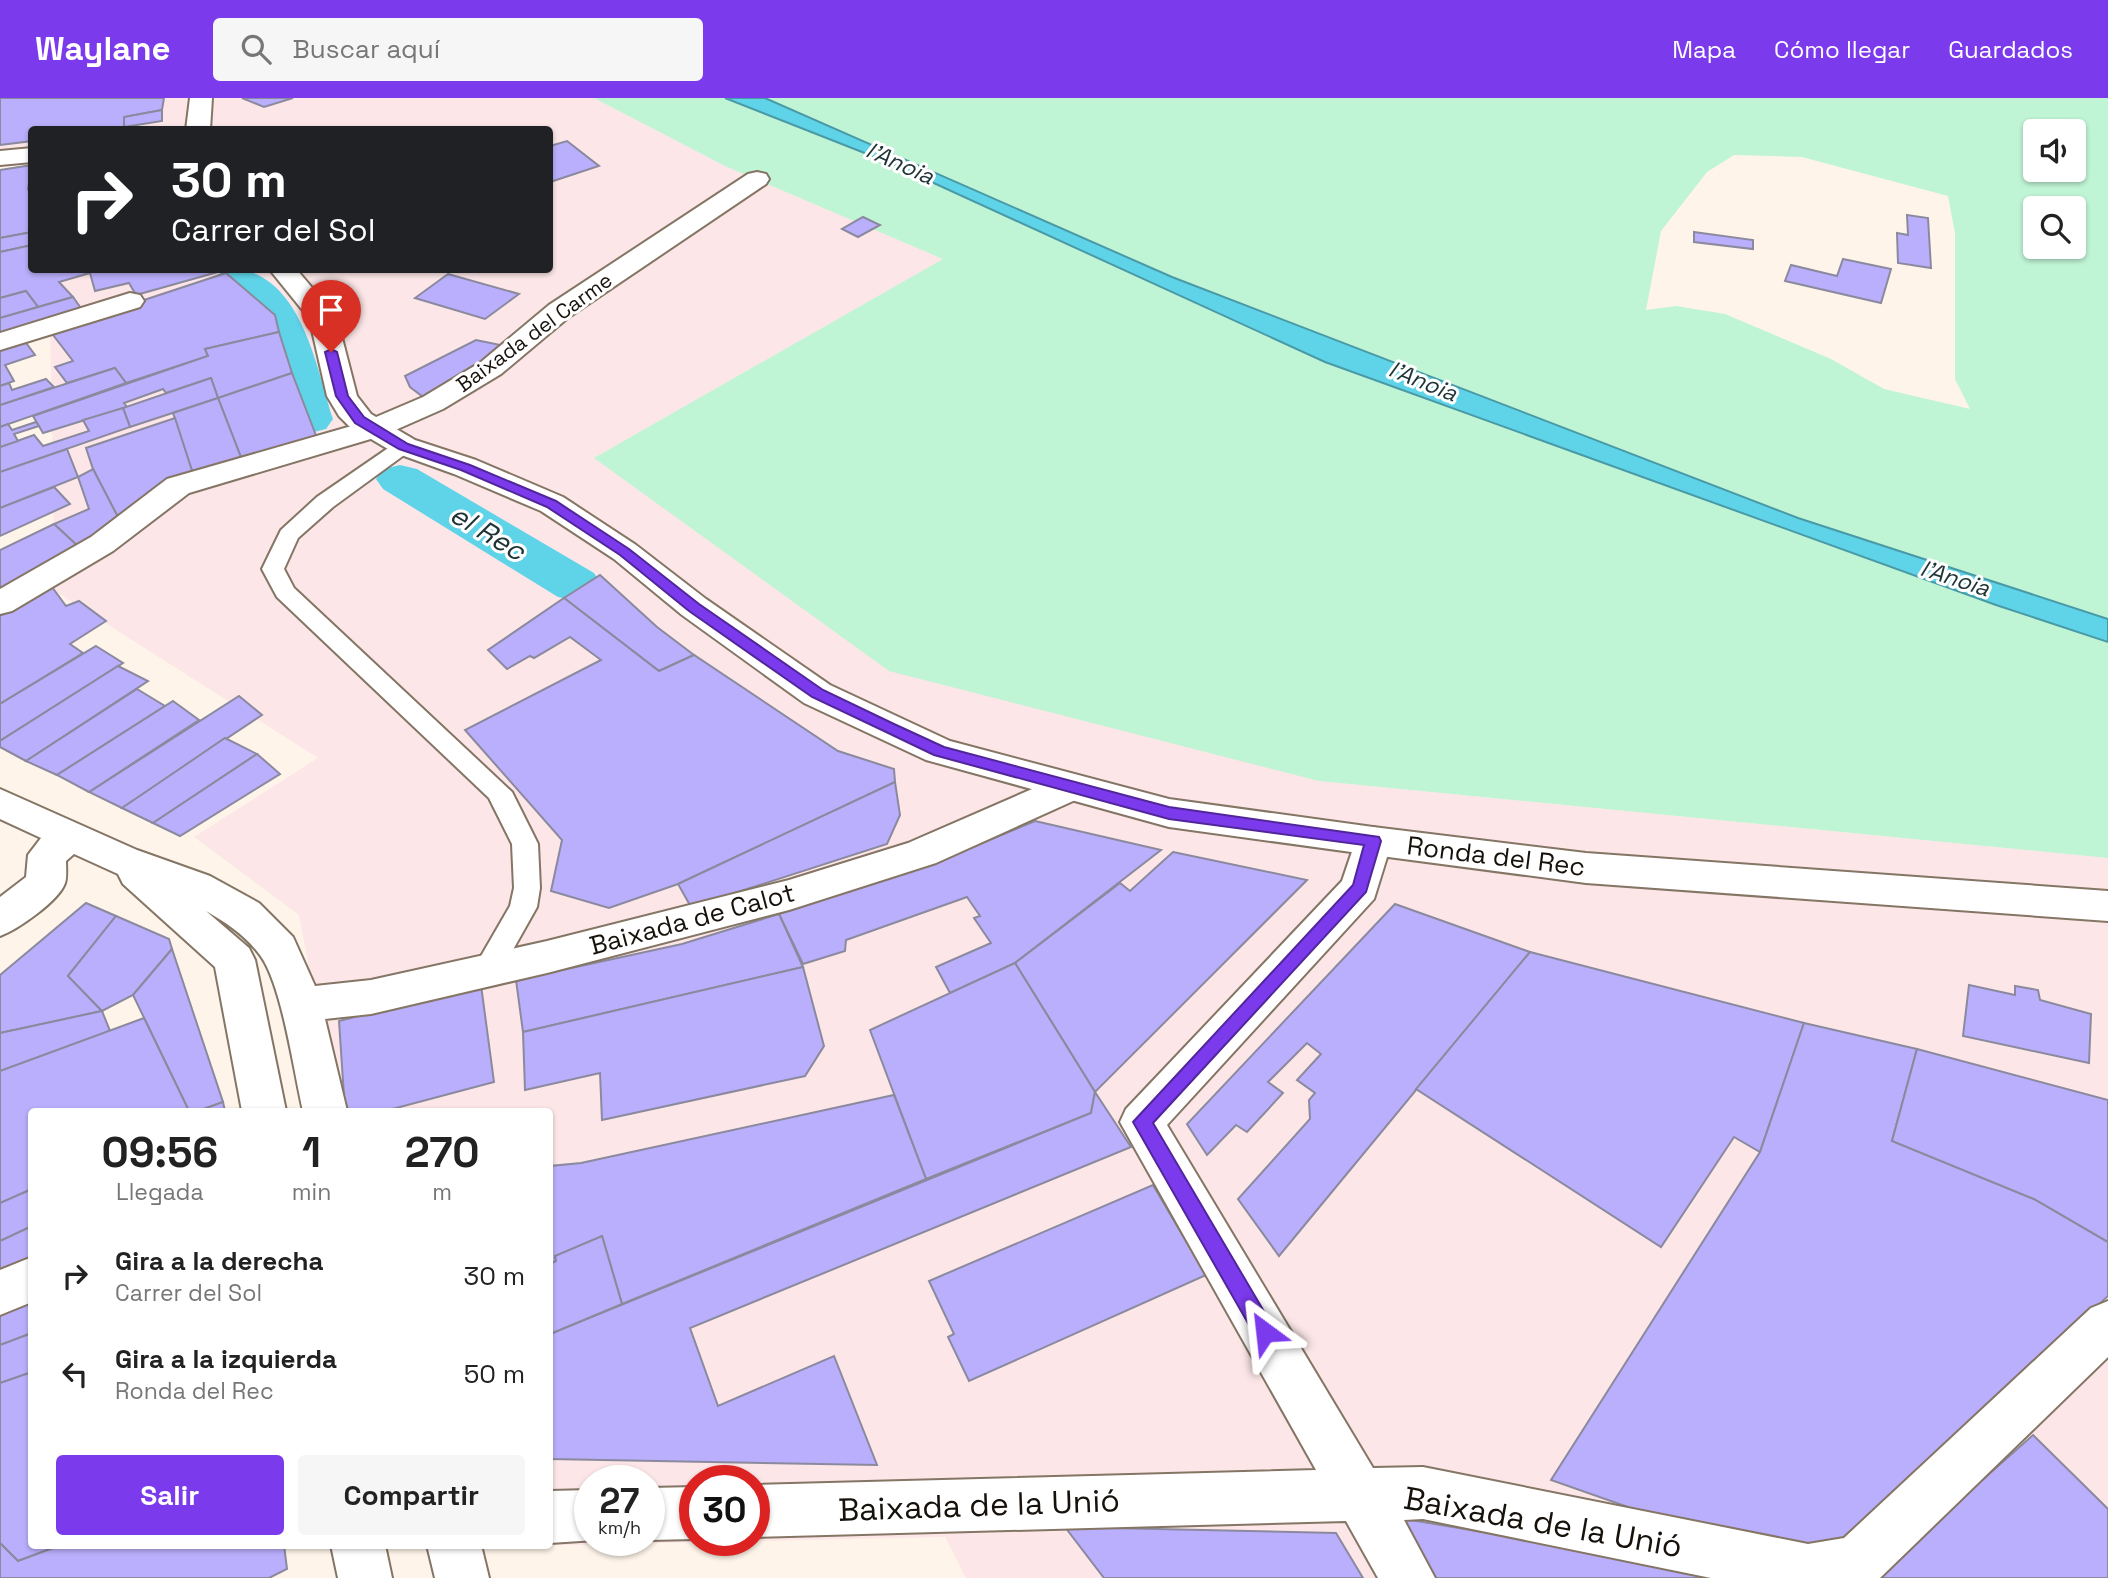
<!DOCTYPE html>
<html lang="es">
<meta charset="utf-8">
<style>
:root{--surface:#fff;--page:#f6f6f6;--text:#222;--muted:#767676;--accent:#7c3aed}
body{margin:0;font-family:"Space Grotesk",sans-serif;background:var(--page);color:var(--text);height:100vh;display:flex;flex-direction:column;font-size:26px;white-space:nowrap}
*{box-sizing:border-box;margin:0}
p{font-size:23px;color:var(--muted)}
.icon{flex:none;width:38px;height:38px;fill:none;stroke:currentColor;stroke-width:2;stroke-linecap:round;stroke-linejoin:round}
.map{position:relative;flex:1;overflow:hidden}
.details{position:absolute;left:28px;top:1010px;width:525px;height:441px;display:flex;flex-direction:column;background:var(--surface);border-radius:7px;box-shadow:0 2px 5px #0004}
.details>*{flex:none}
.guide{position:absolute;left:28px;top:28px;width:525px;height:147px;border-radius:7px;box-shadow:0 2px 5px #0004;background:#202124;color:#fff;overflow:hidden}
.controls{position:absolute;left:2023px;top:21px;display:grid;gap:14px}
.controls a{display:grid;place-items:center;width:63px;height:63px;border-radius:7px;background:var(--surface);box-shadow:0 2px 5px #0004;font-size:35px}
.speed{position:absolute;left:574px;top:1367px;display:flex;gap:14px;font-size:35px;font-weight:700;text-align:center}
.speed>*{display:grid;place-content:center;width:91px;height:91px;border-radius:50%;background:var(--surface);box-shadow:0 2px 5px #0004;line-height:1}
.speed small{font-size:18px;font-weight:400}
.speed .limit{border:10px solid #d22;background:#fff;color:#111}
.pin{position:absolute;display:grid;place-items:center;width:60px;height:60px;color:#fff;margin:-72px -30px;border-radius:50% 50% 50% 0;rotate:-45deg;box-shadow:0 0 7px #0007}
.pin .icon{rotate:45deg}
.me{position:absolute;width:77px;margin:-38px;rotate:330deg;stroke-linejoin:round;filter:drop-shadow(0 0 5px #0008)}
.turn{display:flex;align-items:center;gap:24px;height:147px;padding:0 28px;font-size:32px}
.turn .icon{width:91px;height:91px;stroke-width:2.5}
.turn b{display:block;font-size:49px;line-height:60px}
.eta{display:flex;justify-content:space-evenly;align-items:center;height:119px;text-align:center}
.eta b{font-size:42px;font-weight:800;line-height:49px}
.primary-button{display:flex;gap:14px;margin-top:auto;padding:14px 28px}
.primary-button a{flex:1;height:80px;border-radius:7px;background:var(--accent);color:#fff;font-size:28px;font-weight:800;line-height:80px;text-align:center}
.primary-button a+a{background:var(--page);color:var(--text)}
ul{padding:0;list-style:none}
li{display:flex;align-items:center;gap:21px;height:98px;padding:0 28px}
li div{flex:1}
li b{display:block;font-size:26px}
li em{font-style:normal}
header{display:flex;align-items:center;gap:42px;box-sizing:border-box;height:98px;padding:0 35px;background:var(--accent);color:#fff}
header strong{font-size:33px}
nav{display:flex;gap:38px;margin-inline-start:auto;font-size:24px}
.search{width:490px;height:63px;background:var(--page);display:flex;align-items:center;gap:18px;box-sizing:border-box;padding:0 24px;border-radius:7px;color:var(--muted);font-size:26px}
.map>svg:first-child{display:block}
</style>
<header>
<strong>Waylane</strong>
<div class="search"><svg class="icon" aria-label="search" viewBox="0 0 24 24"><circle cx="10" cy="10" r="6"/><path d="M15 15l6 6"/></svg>Buscar aquí</div>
<nav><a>Mapa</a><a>Cómo llegar</a><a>Guardados</a></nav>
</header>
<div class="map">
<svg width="2108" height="1480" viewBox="0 0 2108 1480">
<rect width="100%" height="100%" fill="#fef4e9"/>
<path fill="#fce6e7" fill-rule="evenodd" d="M0,0H594L725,68L944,161L594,360L1319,683L2108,760V1480H966L945,1439L474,1449L550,1447V1013H336L299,817L194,739L318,660L55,493L50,222L53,172H550V32H32L31,48L0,53ZM590,1382H649V1442H590ZM695,1382H754V1442H695Z"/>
<g fill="#bff4d5" fill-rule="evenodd">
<polygon points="594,0 724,0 890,65 1325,264 1996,507 2108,544 2108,760 1319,683 889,573 594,360 943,161 725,68"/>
<path d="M765,0H2108V521L1798,420L1172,179ZM2035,33H2074V72H2035ZM1734,57L1802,59L1948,98L1955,135V281L1970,311L1884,291L1831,261L1725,216L1676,208L1646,212L1661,133L1707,74ZM2035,110H2074V149H2035Z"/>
</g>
<polygon fill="#5fd4e8" stroke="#499aa6" stroke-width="2" points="725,0 765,0 1172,179 1798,420 2108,521 2108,544 1996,507 1325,264 890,65"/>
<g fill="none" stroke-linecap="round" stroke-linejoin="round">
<g fill="#5fd4e8" fill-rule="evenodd">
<path d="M244,172C303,186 317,271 333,321L326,331L310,335L294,331L287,321L258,221L215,182L221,173Z"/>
<polygon points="400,367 417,371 594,475 602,487 594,499 576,503 558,499 383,391 376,381 383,371"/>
</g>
</g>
<g fill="#baaffc" stroke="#8b899e" stroke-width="2">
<polygon points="0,0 164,0 162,12 124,19 124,29 32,32 32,43 0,47"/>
<polygon points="242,0 293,0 264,9"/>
<polygon points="162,12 162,23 124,29 124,19"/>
<polygon points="567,43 599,68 550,84 550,48"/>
<polygon points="32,67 28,91 32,90 32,134 0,140 0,72"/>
<polygon points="1907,117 1928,120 1931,170 1898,165 1897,135 1908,137"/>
<polygon points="863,119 880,127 858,139 842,131"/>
<polygon points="32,134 32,147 0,154 0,140"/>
<polygon points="1694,134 1753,142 1753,151 1694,144"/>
<polygon points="32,147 32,172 214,172 218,174 136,197 129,185 95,193 90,175 59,184 73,199 38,209 26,193 0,200 0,154"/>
<polygon points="1843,161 1891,171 1881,205 1785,183 1791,167 1837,178"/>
<polygon points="226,175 275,217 279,234 205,251 208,258 126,285 115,270 67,285 55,269 73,263 50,233"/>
<polygon points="448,176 519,196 485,221 415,200"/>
<polygon points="26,193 38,209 0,220 0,200"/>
<polygon points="73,199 83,213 0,240 0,220"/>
<polygon points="279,234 292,275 218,300 211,280 166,295 163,291 124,305 127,309 43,335 33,318 208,258 205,251"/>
<polygon points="511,240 495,264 427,302 410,289 405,278 476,242 500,247"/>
<polygon points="24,242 35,257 5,267 14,283 0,288 0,249"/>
<polygon points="115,270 126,285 0,329 0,307"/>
<polygon points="292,275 317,340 242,362 218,300"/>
<polygon points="211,280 218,300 130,329 123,310"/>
<polygon points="46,281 54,289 0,307 0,288 9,285 12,292"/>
<polygon points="218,300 242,362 194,379 173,315"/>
<polygon points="123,310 130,329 0,374 0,349 34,337 43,348 89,333 83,322"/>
<polygon points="175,320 194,379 120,423 93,371 86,350"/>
<polygon points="36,324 39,328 14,336 18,343 0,349 0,329 8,326 12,332"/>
<polygon points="67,351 78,379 0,410 0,374"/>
<polygon points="93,371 120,423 81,451 54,426 89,411 78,379"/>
<polygon points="54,389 70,406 0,438 0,410"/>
<polygon points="54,426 81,451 0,496 0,452"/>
<polygon points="600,477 657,529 694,557 659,573 564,500"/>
<polygon points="52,489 66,508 79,503 106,523 70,546 83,555 0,606 0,518"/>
<polygon points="564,500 659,573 694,557 838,653 894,671 895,684 678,786 609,810 551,793 562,742 465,632 601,562 570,539 534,560 530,558 507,571 488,552"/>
<polygon points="96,548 123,565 0,643 0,606"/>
<polygon points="118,568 148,583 26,663 0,649 0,643"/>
<polygon points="137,591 165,608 57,677 26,663"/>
<polygon points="239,598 262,617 122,710 89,694"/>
<polygon points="173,603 199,622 89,694 57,677"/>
<polygon points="225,640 257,656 153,725 122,710"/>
<polygon points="257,656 280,676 180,738 153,725"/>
<polygon points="895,684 900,717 887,746 691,809 678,786"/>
<polygon points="1035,723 1161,752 1015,865 950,895 936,869 991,845 974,820 980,818 967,799 846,842 845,853 803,866 779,816 941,762"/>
<polygon points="1173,754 1307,782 1095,994 1015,865 1120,785 1130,793"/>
<polygon points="86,805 116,818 68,878 102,913 0,935 0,877"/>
<polygon points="1395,806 1530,854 1279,1158 1238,1101 1310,1021 1309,1002 1315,995 1297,982 1321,956 1307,945 1268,984 1283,995 1247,1034 1236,1027 1207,1057 1187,1026"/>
<polygon points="779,816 803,869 523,934 516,882 682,846"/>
<polygon points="116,818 169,841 172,851 133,897 102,913 68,878"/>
<polygon points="172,851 223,1004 198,1013 189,1013 133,897"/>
<polygon points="1530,854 1804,925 1760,1054 1734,1039 1661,1149 1416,991"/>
<polygon points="1015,865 1095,994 1091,1015 926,1081 870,932"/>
<polygon points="803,869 824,948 805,978 602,1022 600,975 525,992 523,934"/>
<polygon points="481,887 494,984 385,1013 345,1013 339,923"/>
<polygon points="1969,887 2015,897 2015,888 2038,892 2040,902 2091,916 2089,965 1963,938"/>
<polygon points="102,913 110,933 0,973 0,935"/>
<polygon points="144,920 189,1013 32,1013 32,1091 0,1105 0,973"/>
<polygon points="1804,925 1917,951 1892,1043 2034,1101 2108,1144 2108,1198 1835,1452 1645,1415 1551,1382 1760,1054"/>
<polygon points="1917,951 2108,1002 2108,1144 2034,1101 1892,1043"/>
<polygon points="1095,994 1131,1049 690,1230 718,1308 834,1258 877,1367 550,1361 550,1236 1091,1015"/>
<polygon points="894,997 926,1081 622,1206 602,1138 555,1158 556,1163 550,1166 550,1068 581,1065"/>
<polygon points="223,1004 225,1013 198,1013"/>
<polygon points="1153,1087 1206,1177 969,1283 948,1239 954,1236 929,1183"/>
<polygon points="32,1091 32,1128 0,1143 0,1105"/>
<polygon points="32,1128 32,1171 0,1185 0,1143"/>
<polygon points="602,1138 622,1206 550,1236 550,1166 556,1163 555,1158"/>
<polygon points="32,1189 32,1235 0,1247 0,1203"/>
<polygon points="32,1235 32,1274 0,1285 0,1247"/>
<polygon points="32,1274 32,1447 61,1447 18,1463 0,1445 0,1285"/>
<polygon points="2033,1337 2108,1411 2108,1480 1872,1480"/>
<polygon points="1405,1421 1756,1480 1432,1480 1402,1432"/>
<polygon points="1065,1429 1336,1435 1363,1480 1104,1480"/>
<polygon points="0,1445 18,1463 61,1447 284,1447 287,1471 269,1480 0,1480"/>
</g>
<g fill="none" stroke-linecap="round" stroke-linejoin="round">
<defs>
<polygon id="lane" points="404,342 414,348 411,352 333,409 298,440 284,471 294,490 512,694 538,746 540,790 537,809 497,880 487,883 477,880 473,872 510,808 514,790 512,746 489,700 277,499 262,471 281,432 317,399 397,344"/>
<g id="street">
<polygon points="32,50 32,64 0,67 0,53"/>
<polygon points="757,74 766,76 769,81 766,86 569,219 501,276 443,311 384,337 189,395 113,453 12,513 0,516 0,491 91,439 167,381 362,325 423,299 481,264 549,207 748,76"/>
<polygon points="130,195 140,197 144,203 140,209 0,252 0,235"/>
<path d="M1069,675L1082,679L1088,689L1082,699L936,765L789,812L547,875L371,916L325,921L347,1013H303C294,975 282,886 260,857C246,838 227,825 206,813L249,850L255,862L286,1013H242L215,869L123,786L118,776L74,756L66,763C66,770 67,779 65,785C59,803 17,832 0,838V799L26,779L28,757L41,740L0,721V691L137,752L210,778L259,805L293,839L315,888L371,882L547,843L789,782L908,745Z"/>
<polygon points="1373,729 1387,733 1392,743 1374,801 1167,1027 1373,1370 1423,1369 1808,1446 1844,1440 2091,1210 2108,1203 2108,1259 1880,1480 1711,1480 1423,1421 1404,1422 1435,1480 1378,1480 1346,1423 754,1439 754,1387 1316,1372 1120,1024 1126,1011 1342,783 1359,733"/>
<polygon points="32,1159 32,1204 0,1217 0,1172"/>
<polygon points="695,1389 695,1441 649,1442 648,1442 649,1390"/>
<polygon points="590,1392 590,1442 596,1442 550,1445 550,1393"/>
<polygon points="331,1447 385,1447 392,1480 338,1480"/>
<polygon points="427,1447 481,1447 489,1480 435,1480"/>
</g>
<g id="secondary">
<polygon points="190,0 212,0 210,32 186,32"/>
<polygon points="270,172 297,172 331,212 340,232 357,298 371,316 415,342 476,362 563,399 636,447 706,501 830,587 950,643 1169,701 1373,729 1586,755 2108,793 2108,823 1586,785 1373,757 1169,729 926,662 804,605 682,517 614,461 541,413 454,376 393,354 349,328 339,318 327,298 312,232 304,214"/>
</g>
</defs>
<use href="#lane" stroke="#847564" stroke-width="4"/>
<use href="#street" stroke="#847564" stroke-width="4"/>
<use href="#secondary" stroke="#847564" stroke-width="4"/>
<use href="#lane" fill="#fff" fill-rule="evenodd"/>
<use href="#street" fill="#fff" fill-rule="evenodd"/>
<use href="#secondary" fill="#fff" fill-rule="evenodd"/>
</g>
<polygon fill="#7c3aed" stroke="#51269a" stroke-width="2" points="331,251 337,254 348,298 364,319 408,346 470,367 556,403 629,451 699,506 823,592 894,626 944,649 1169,709 1379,739 1381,743 1366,794 1153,1025 1272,1227 1275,1234 1272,1241 1265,1243 1257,1241 1133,1024 1353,787 1364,747 1169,721 934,657 884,633 812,599 689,513 620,457 547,409 461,372 399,351 355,325 336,298 325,254"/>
<g text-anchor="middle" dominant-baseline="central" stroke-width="6" stroke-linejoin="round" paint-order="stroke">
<g font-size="21" fill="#17110b" stroke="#fff">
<text transform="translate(534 234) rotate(-36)">Baixada del Carme</text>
</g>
<g font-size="23" font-style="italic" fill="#1e3336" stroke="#fff">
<text transform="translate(900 65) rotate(24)">l'Anoia</text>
<text transform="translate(1423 283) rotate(22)">l'Anoia</text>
<text transform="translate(1955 480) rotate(18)">l'Anoia</text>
</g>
<g font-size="26" fill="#17110b" stroke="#fff">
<text transform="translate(1496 758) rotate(7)">Ronda del Rec</text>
<text transform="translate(692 821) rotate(-15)">Baixada de Calot</text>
</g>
<g font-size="28" font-style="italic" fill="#1e3336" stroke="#fff">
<text transform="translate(488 434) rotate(31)">el Rec</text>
</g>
<g font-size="32" fill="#17110b" stroke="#fff">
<text transform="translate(979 1407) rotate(-2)">Baixada de la Unió</text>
<text transform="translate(1543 1424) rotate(10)">Baixada de la Unió</text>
</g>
</g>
</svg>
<div class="controls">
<a><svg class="icon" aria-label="sound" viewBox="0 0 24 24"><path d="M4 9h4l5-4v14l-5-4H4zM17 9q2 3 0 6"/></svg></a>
<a><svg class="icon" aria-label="search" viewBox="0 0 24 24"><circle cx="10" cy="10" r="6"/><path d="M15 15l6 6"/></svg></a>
</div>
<div class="speed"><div>27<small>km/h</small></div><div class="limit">30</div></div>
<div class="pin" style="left:331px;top:254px;background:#d93025"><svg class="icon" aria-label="arrive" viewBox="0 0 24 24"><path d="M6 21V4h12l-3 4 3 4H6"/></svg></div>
<svg class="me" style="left:1265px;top:1234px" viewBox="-20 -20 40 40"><path d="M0-17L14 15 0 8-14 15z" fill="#7c3aed" stroke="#fff" stroke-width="4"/></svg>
<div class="guide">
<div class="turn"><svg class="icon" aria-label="right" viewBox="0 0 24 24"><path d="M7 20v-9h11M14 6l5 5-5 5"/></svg><div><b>30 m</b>Carrer del Sol</div></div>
</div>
<section class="details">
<div class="eta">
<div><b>09:56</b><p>Llegada</p></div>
<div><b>1</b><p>min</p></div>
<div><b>270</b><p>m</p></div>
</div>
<ul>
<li><svg class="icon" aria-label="right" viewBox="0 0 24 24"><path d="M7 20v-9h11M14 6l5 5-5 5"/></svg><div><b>Gira a la derecha</b><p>Carrer del Sol</p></div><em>30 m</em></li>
<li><svg class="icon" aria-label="left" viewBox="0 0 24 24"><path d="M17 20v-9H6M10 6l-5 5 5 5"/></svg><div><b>Gira a la izquierda</b><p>Ronda del Rec</p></div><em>50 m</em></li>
</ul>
<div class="primary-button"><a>Salir</a><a>Compartir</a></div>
</section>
</div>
